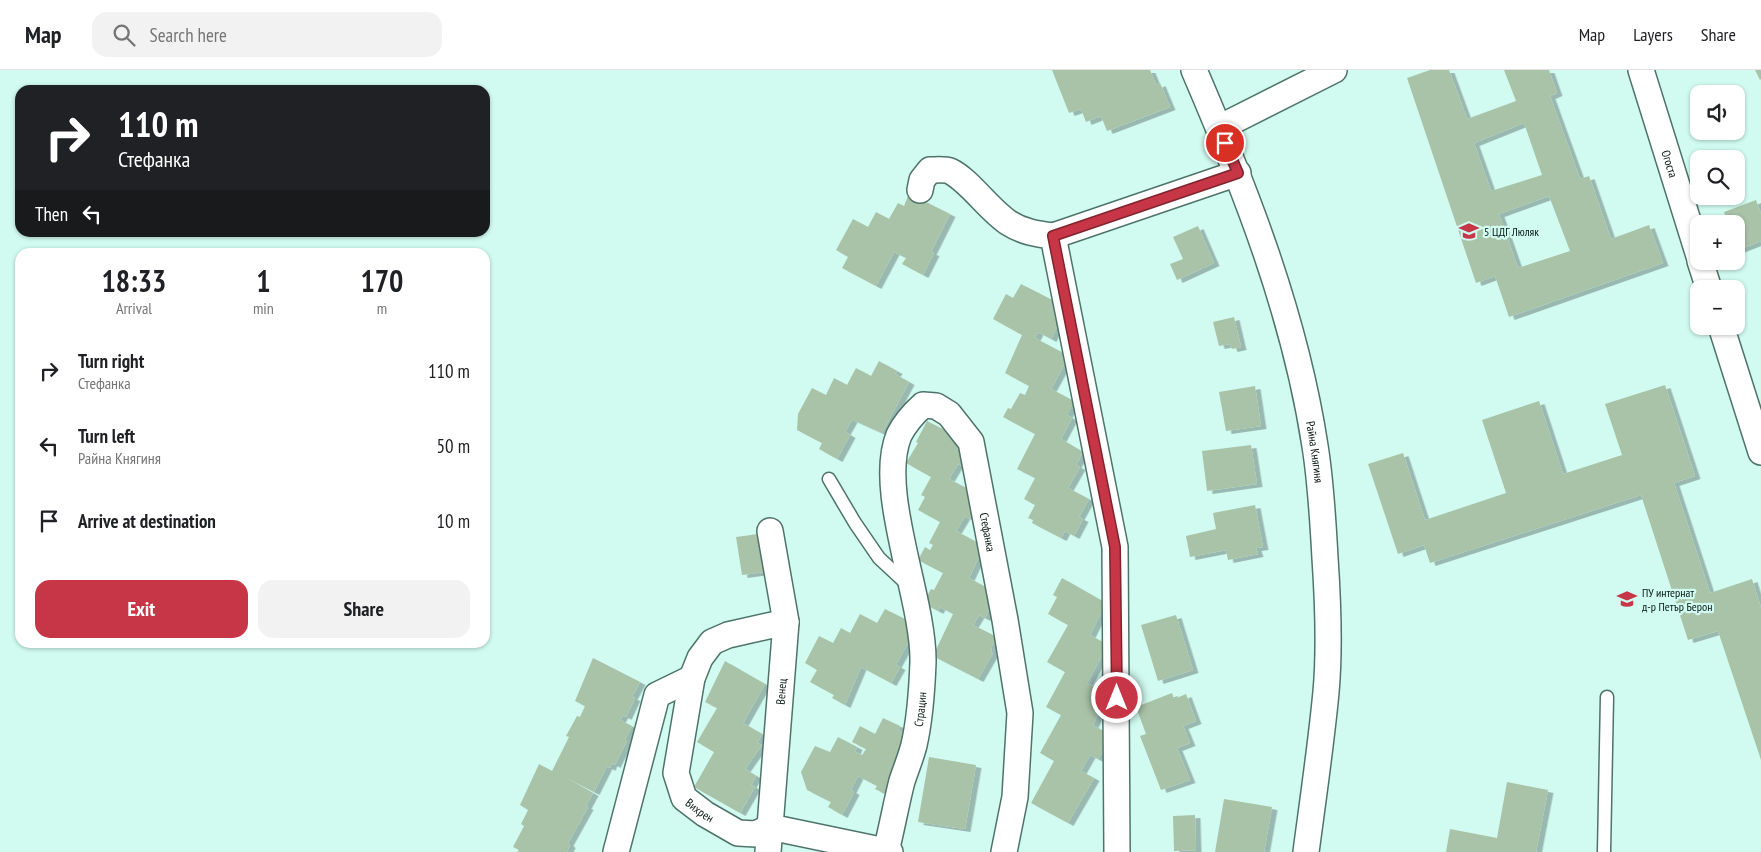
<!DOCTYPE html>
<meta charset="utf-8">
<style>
:root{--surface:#fff;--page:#f2f2f2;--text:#202124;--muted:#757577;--line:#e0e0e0;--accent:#c63646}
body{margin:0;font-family:"PT Sans Narrow",sans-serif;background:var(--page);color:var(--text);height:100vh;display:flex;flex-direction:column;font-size:19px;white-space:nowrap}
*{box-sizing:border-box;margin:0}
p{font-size:16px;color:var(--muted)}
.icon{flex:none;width:28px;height:28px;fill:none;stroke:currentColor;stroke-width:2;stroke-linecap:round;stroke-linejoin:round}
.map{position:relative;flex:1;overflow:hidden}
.sheet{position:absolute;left:15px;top:178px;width:475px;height:400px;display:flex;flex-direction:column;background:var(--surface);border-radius:15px;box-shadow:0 1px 4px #0004}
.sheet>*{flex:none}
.hud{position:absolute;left:15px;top:15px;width:475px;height:152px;border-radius:15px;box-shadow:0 1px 4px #0004;background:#202124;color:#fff;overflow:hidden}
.tools{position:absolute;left:1690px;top:15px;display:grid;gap:10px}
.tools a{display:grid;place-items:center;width:55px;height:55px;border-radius:10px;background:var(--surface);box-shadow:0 1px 4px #0004;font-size:25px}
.pin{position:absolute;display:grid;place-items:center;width:42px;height:42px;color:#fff;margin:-21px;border:2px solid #fff;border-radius:50%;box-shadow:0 1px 5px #0007}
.me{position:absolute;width:55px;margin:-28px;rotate:0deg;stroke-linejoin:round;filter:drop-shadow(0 0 4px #0008)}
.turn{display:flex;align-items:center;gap:18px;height:105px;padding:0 20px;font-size:22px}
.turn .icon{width:65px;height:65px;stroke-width:2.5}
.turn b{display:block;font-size:35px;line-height:42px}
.then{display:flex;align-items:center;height:48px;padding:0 20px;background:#0003;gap:10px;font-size:19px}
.eta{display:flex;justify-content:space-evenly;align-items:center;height:85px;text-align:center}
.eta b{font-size:30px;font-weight:700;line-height:35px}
.cta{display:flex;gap:10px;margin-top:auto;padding:10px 20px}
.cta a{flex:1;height:58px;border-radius:15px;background:var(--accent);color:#fff;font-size:20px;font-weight:700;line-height:58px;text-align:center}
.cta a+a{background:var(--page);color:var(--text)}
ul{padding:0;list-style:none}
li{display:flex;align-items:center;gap:15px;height:75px;padding:0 20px}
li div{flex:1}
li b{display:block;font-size:19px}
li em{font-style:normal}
header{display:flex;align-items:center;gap:30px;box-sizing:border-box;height:70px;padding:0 25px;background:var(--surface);border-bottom:1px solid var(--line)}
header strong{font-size:24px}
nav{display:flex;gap:28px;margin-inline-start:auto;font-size:18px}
.search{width:350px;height:45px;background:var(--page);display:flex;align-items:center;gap:12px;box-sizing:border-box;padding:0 18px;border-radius:15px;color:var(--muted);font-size:19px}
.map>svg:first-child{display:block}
</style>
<header>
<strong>Map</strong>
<div class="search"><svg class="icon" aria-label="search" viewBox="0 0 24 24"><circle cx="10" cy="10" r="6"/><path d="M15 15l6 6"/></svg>Search here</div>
<nav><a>Map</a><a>Layers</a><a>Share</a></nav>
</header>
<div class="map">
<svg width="1761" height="782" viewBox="0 0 1761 782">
<defs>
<filter id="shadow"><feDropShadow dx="5.5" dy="3" stdDeviation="0" flood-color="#0004"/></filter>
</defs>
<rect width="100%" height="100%" fill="#d1fbf0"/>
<g fill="#a9c3a9" fill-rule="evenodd" filter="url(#shadow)">
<polygon points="1052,0 1150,0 1156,15 1160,13 1170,37 1107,61 1101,46 1086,52 1081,39 1069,43"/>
<path d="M1430,0H1449L1467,49L1516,31L1504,0H1549L1557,23L1550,26L1580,109L1589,106L1611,169L1649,155L1663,193L1509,247L1495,206L1476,213L1407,8ZM1524,53L1542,105L1491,121L1474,73ZM1549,126L1570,181L1518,198L1499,144Z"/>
<polygon points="1755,0 1761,0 1761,9 1760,10"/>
<polygon points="908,126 921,133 922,130 950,144 931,182 934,183 923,205 902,194 906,188 894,182 876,216 842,198 848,187 836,180 853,149 868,157 876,142 889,149 898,133 904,136"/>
<polygon points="1756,130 1761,144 1761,171 1738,180 1736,154 1728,154 1724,142"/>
<polygon points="1198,156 1214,193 1177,210 1170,194 1183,189 1173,167"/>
<polygon points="1021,214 1064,236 1056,251 1059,253 1051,269 1038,262 1035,268 1069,286 1051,319 1074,331 1067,345 1072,348 1061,369 1083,382 1076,395 1080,397 1068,418 1089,429 1079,447 1083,449 1074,466 1065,461 1061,468 1032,453 1033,450 1028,448 1035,435 1024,429 1035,408 1017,399 1035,364 1003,347 1008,338 1011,339 1020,323 1025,325 1029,316 1005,303 1022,265 993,249 1006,224 1013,228"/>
<polygon points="1234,247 1241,277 1232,279 1230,274 1219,276 1213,252"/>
<polygon points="879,291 897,301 895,304 909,312 882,363 853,350 853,348 845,362 850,365 837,389 819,379 822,373 797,360 798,344 812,318 826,325 834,308 847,315 856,298 871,306"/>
<polygon points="1665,315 1695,406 1674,413 1710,523 1752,509 1761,538 1761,690 1718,561 1688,570 1641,425 1430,493 1424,475 1398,484 1368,394 1403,383 1425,450 1506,423 1482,350 1539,331 1563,404 1622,385 1605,334"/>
<polygon points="1255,316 1261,356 1226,361 1219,322"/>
<polygon points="927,351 972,374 964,397 958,394 949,409 978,424 975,440 970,449 965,446 956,461 984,476 969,508 995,522 987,539 989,540 985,548 979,545 973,555 997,567 992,576 991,582 993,583 978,609 933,586 953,544 940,537 938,541 923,533 931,519 934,520 943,503 918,490 925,477 930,480 933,475 929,473 940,452 918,440 925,427 921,425 931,407 906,393 918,373 916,372"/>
<polygon points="1251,375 1257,414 1207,421 1202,381"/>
<polygon points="1255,435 1263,477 1256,478 1258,484 1228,490 1226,480 1190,487 1186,466 1216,459 1213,443"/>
<polygon points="758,464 764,502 742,505 736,467"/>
<polygon points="1062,508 1106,533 1090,565 1108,575 1087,613 1107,624 1093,655 1108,664 1100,678 1104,680 1098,689 1090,685 1081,701 1094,708 1068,753 1031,733 1054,691 1040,683 1061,645 1046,637 1065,602 1047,592 1068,555 1048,544 1057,527 1053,525"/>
<polygon points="885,539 909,551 907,556 915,560 896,595 900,597 891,613 861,597 845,635 832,628 834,625 810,612 817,600 805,593 819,566 833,573 841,558 850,563 860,544 877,553"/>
<polygon points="1176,545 1193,600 1158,611 1141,555"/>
<polygon points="593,588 640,612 632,627 635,628 626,647 623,645 620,650 632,656 625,669 627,671 615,695 612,693 610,698 607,696 594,722 563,706 593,723 586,736 588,737 568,773 570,775 567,782 517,782 519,780 513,777 524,756 521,754 528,740 520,735 539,694 552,701 569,667 566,666 577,646 580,647 585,636 575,631"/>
<polygon points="725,591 765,614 743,653 762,664 757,673 762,675 745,699 756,706 751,715 755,717 740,743 694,717 714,682 697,672 717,638 705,632"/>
<polygon points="1172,623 1174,629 1186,624 1196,651 1183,656 1190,673 1177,678 1190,710 1161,720 1140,666 1146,664 1136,637"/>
<polygon points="883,648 900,656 898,660 913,668 887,725 875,719 877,716 858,706 851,720 854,722 842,745 828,737 831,732 807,720 801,702 815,676 830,682 838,667 857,677 855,682 862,685 866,679 852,672 860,656 875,664"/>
<polygon points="929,687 976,695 965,759 918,752"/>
<polygon points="1507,712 1548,720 1536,782 1446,782 1450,759 1497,768"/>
<polygon points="1224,729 1272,737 1264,782 1215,782"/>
<polygon points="1195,745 1196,780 1174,781 1173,746"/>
</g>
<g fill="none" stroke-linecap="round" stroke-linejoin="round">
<defs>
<g id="service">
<polyline points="829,409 855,453 879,488 908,515"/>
<polyline points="1604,782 1607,627"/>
</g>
<g id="minor">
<path id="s1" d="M1194,0C1246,121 1295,245 1315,376C1321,413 1323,451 1325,488C1328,532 1330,578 1326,622C1321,675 1313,729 1306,782"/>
<path id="s2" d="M1641,0L1699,186"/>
<polyline points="1219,58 1334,0"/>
<path d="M920,120L922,110L930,100C936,100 945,99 950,101C969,110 989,140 1009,153C1023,162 1037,164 1053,166L1115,477L1117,782"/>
<polyline points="1053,166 1238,103"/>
<polyline points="1700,191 1709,219"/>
<polyline points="1721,256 1761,382"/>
<path id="s3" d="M786,552L728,565L712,572L700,588L692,608L676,703L684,728L705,744L738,763L756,764L770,757L890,782"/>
<path id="s4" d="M886,781C892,758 896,734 902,711C906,699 911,687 914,675C920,649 922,619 923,592C924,528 876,421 899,365C905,353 913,344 923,335L936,336L949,344L971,372L1005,550L1020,643L1015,727L1004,782"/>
<polyline points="616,782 657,625 692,608"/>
<path id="s5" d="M768,782L786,552L770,461"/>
</g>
</defs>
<use href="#service" stroke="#4e746a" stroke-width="15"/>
<use href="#minor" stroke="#4e746a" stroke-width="28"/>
<use href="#service" stroke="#fff" stroke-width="12"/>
<use href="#minor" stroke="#fff" stroke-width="25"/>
</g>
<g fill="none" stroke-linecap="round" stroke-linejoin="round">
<defs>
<polyline id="route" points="1117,628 1115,477 1053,166 1238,103 1225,73"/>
</defs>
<use href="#route" stroke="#81232e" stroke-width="12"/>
<use href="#route" stroke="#c63646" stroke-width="9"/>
</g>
<defs>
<symbol id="school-bare" viewBox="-9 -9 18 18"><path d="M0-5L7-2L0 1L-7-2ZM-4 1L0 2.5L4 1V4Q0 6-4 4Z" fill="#c63646" stroke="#d1fbf0" stroke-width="2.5" paint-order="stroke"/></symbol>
</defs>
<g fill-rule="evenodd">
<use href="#school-bare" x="1455" y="147" width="28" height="28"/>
<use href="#school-bare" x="1613" y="515" width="28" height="28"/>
</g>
<g text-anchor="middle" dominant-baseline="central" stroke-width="4.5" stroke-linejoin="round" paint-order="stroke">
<g font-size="12" fill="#081814" stroke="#d1fbf0">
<text stroke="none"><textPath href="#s2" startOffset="98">Огоста</textPath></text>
<text stroke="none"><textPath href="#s1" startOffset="402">Райна Княгиня</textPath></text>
<text stroke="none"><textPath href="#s4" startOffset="618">Стефанка</textPath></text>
<text stroke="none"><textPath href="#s5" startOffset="161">Венец</textPath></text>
<text stroke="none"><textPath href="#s4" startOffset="146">Страцин</textPath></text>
<text stroke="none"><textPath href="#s3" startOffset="261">Вихрен</textPath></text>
</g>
<g font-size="12" fill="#081814" stroke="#d1fbf0" text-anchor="start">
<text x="1484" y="161">5 ЦДГ Люляк</text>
<text x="1642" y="522">ПУ интернат<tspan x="1642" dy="14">д-р Петър Берон</tspan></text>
</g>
</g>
</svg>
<div class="tools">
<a><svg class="icon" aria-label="sound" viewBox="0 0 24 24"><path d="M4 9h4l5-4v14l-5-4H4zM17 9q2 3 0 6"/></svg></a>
<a><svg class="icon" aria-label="search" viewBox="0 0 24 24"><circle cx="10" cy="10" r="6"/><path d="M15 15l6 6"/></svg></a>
<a>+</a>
<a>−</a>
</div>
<div class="pin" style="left:1225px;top:73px;background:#d93025"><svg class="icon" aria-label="arrive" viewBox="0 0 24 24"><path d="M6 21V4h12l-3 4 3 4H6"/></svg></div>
<svg class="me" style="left:1117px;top:628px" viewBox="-20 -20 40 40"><circle r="17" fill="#c63646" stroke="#fff" stroke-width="3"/><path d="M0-11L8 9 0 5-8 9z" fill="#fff"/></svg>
<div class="hud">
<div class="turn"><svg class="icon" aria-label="right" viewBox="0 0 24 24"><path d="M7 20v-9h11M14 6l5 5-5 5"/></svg><div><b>110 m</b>Стефанка</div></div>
<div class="then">Then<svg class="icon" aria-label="left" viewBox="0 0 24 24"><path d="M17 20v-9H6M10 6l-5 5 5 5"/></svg></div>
</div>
<section class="sheet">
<div class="eta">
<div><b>18:33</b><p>Arrival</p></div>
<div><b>1</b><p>min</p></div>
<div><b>170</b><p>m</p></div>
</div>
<ul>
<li><svg class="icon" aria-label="right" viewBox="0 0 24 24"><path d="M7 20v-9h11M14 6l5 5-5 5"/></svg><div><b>Turn right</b><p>Стефанка</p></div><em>110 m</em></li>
<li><svg class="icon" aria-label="left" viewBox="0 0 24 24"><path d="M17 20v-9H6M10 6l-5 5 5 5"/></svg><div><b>Turn left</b><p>Райна Княгиня</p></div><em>50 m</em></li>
<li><svg class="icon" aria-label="arrive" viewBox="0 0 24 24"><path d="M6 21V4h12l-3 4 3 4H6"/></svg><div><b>Arrive at destination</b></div><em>10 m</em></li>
</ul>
<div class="cta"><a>Exit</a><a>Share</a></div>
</section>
</div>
